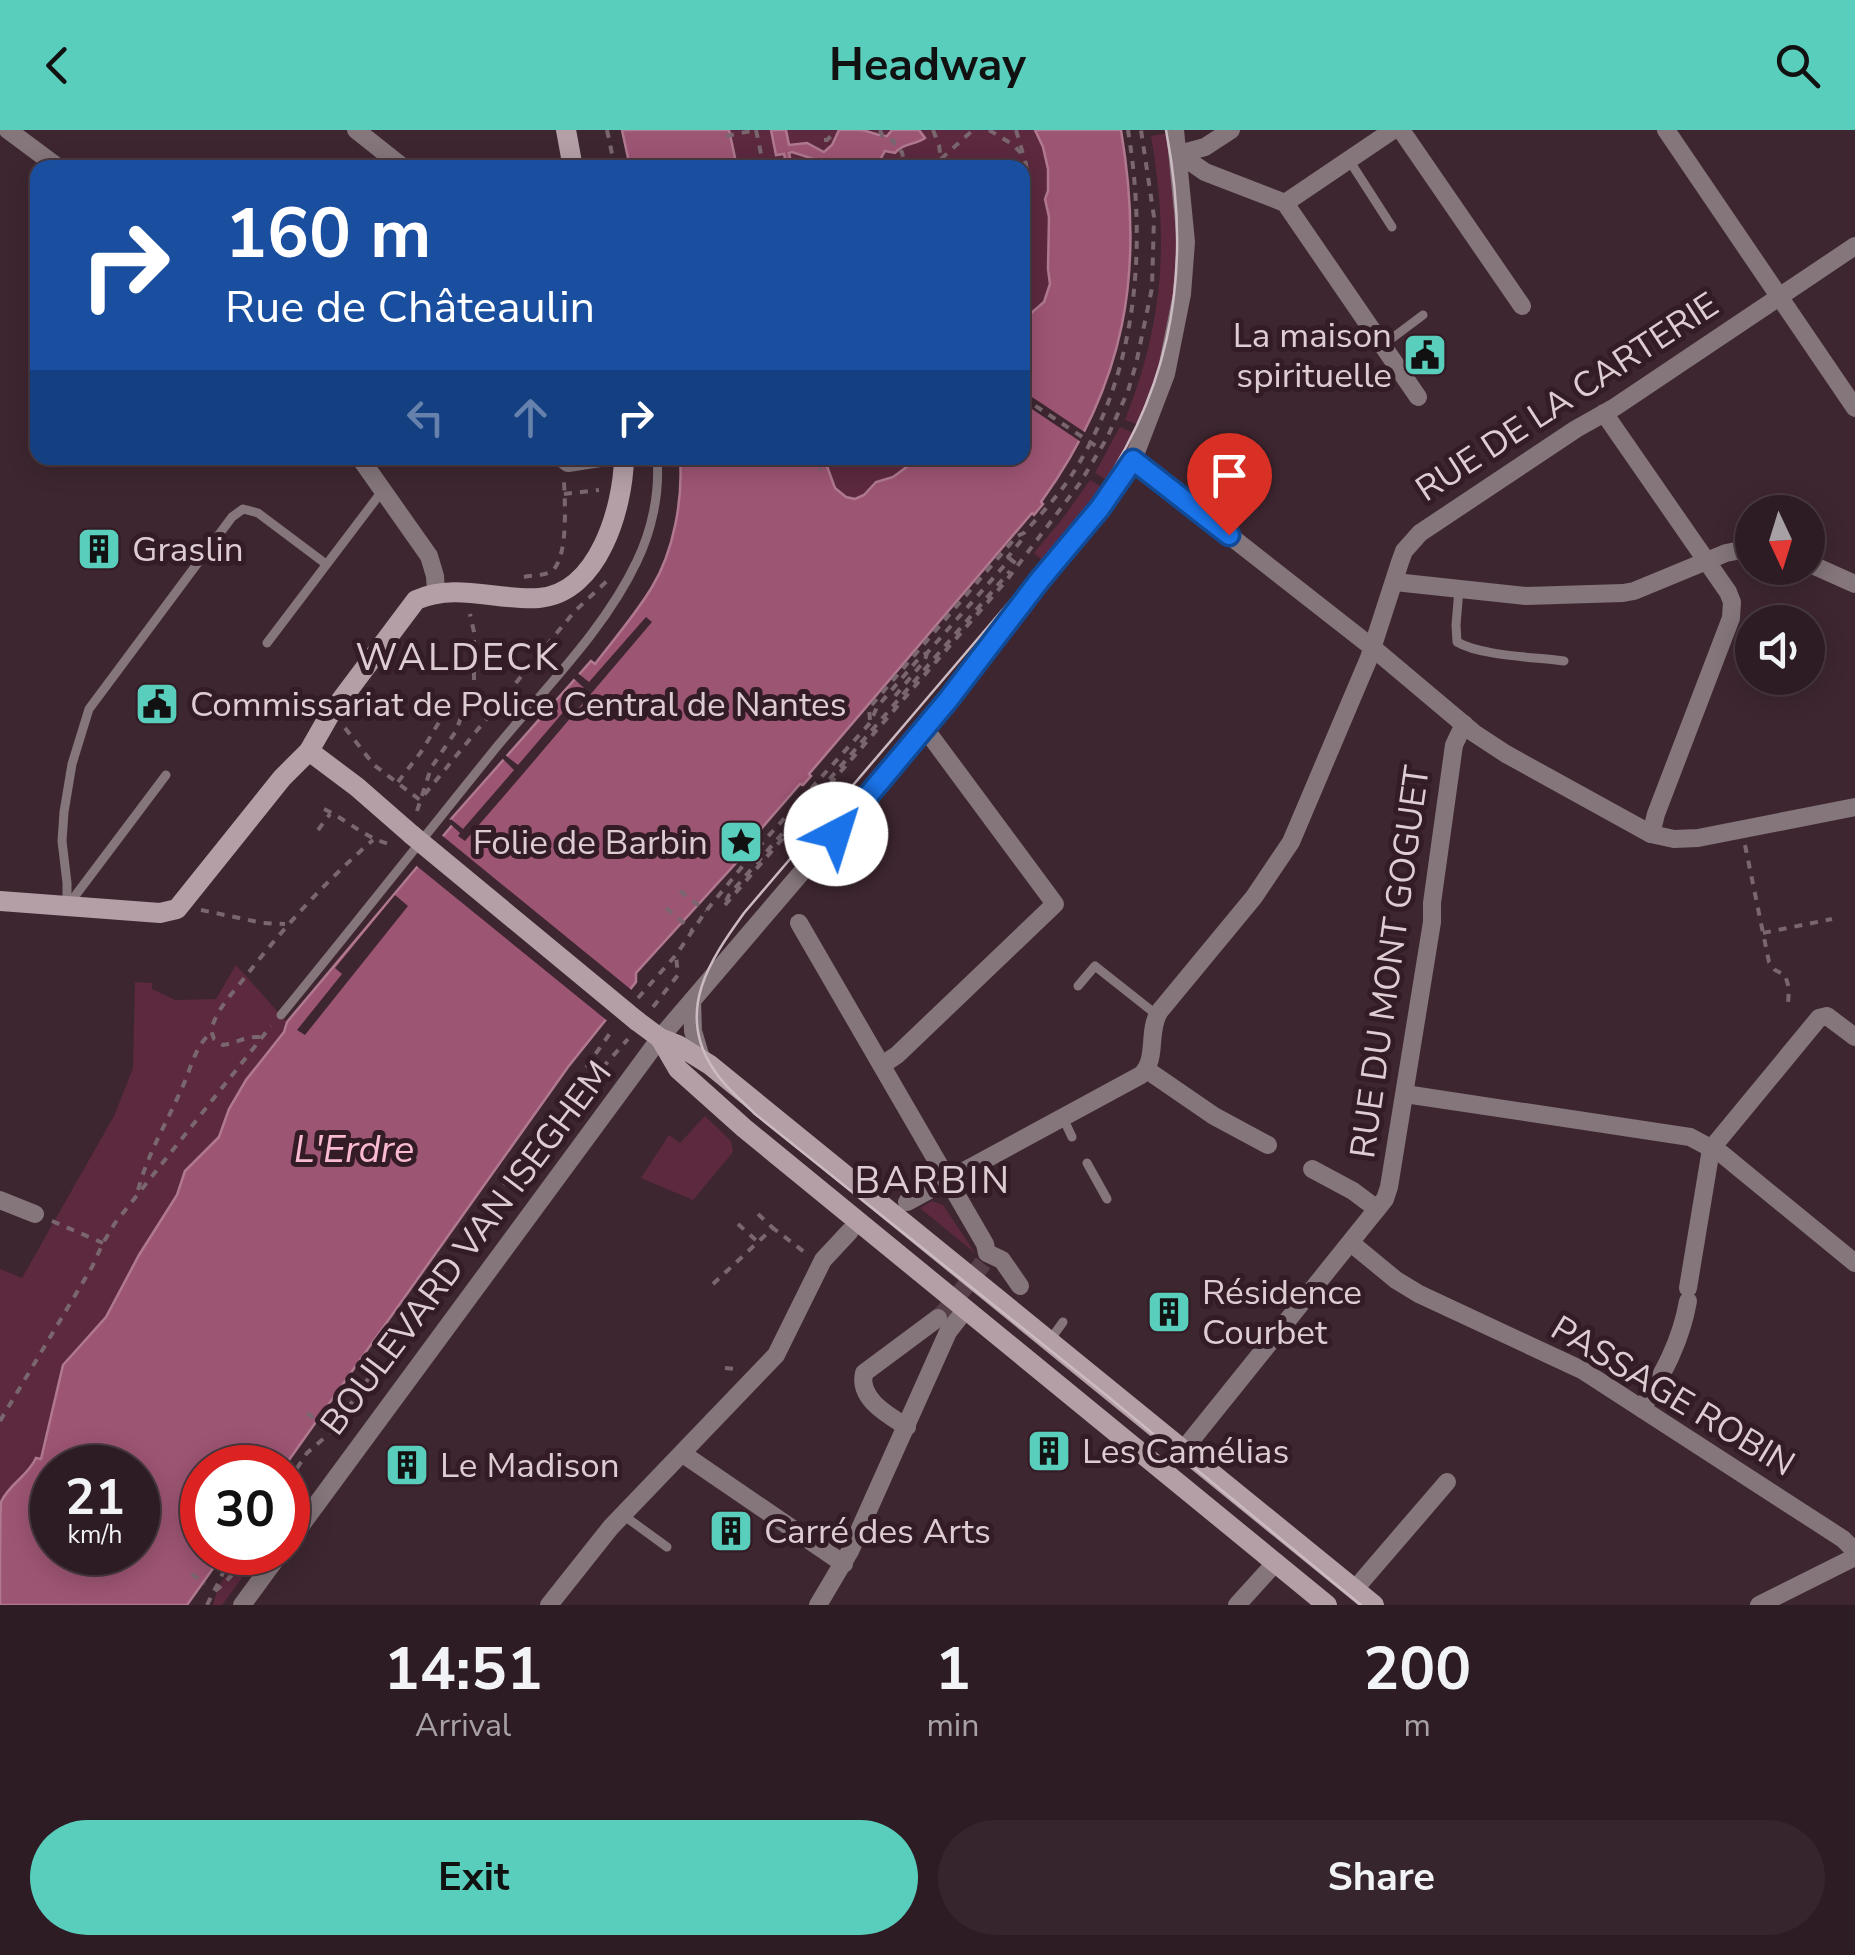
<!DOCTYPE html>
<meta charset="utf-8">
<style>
:root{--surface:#2e1c24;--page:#36252c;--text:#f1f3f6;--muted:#a7a1a6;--line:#493a41;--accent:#5acebd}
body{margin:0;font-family:"Nunito Sans",sans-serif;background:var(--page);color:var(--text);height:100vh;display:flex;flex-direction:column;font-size:38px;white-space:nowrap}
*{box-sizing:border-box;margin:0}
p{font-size:32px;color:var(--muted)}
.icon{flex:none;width:55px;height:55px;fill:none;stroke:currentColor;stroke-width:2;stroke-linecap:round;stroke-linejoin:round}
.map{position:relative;height:1475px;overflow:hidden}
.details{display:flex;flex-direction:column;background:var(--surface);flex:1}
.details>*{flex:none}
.banner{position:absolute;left:30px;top:30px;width:1000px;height:305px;border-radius:20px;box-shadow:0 5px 25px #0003,0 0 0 2px var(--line);background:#1a4fa0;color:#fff;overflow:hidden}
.needle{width:65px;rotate:176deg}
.tools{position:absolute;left:1735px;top:365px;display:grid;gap:20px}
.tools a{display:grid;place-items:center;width:90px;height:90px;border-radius:50%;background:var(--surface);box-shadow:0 5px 25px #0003,0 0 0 2px var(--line);font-size:50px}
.speed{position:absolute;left:30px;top:1315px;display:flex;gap:20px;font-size:50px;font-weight:700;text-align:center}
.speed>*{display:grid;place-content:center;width:130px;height:130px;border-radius:50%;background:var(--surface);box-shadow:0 5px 25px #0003,0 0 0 2px var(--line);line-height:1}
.speed small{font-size:25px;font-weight:400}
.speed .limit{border:15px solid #d22;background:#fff;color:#111}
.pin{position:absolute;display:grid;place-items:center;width:85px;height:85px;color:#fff;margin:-102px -42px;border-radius:50% 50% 50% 0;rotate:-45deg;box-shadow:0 0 10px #0007}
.pin .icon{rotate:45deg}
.me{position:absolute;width:110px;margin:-55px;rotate:40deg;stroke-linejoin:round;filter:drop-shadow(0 0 8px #0008)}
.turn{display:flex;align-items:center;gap:35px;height:210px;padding:0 30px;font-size:45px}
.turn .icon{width:130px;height:130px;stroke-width:2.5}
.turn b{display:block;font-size:70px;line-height:85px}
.lanes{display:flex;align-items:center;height:95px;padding:0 30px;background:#0003;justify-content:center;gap:50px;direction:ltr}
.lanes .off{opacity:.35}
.eta{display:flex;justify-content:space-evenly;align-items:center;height:170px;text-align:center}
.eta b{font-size:60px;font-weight:700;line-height:70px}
.primary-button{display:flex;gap:20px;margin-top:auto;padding:20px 30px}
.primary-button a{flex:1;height:115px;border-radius:60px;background:var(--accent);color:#111;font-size:40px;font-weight:700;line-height:115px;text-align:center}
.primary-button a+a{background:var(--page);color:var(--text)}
header{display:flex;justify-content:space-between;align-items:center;height:130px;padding:0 30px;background:var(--accent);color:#111;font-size:45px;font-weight:700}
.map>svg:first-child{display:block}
</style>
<header><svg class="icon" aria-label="back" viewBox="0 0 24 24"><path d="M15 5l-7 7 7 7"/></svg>Headway<svg class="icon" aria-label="search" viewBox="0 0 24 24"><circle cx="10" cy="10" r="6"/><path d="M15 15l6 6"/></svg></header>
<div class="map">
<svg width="1855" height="1475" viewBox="0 0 1855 1475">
<rect width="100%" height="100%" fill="#3e2630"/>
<g fill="#5c293f">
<polygon points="729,0 1035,0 1043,17 1048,39 1048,61 1045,69 1049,87 1048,139 1050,154 1047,166 1041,176 1023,190 1022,38 737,37"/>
<path d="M1170,3L1178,59L1176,179L1142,296L1125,290C1164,191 1169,111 1151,6Z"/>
<polygon points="1120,297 1138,305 1112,353 1095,343"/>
<polygon points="824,328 919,328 893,347 876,352 864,365 855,369 846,367 835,358"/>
<polygon points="1090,350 1107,360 1048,435 1034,423 1063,388"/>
<polygon points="236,835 287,892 284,902 246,950 229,979 219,1007 185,1041 190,1045 106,1187 63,1235 41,1330 36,1329 32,1338 13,1354 0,1373 0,1139 22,1148 114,986 133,938 135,852 152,853 152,859 175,870 216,869"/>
<polygon points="705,986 731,1011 733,1022 693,1070 641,1048 669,1005 680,1013"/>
<polygon points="932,1071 943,1075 975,1123 920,1078"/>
<path d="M249,1422L254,1423L258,1426L222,1475H213C218,1453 230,1435 249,1422Z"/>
</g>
<g fill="#9d5574" stroke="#b07990" stroke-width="2.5" fill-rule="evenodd">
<polygon points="622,0 729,0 737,37 630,37"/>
<path d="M771,0H786L789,15L807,13L824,22L832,15L839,0C846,0 854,0 861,0C870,1 877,6 887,6L892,0H919L925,8C915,15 903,13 895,23L885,21L876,37H823L817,30L792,22L789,23L792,37H787L784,24L776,25Z"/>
<path d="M1035,0H1121C1145,142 1126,254 1041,372L1043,374L1034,385L1032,383L809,644L811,646L803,655L800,654L755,706L746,722L636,843V852L568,937L284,1337L202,1338V1422L224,1423L187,1475H0C0,1456 0,1385 1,1372C9,1354 28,1346 36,1328L41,1329L63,1235L106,1187L139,1125L177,1065L185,1041L219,1007L229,979L246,950L284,902L287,892L454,693L451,689L591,531L595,534C614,509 636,484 652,457C674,421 683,369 680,328H824L835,358L846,367L855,369L864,365L876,352L893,347L919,328H1022L1023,190L1044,172L1050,154L1048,139L1049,87L1045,69L1048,61V39L1043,17ZM52,1338H138V1422H52Z"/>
</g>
<g fill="#3e2630">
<polygon points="1023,261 1089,305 1084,314 1023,273"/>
<polygon points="646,487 652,492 522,645 465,711 458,706 460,703 449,693 451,689 463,699 514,640 501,627 504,624 518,635 584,558 571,546 575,541 589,552"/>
<polygon points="439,703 634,862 610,893 413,733"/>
<polygon points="395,765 408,776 305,905 297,900 342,844 335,838"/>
</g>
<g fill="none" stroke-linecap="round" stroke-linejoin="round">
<polyline stroke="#563f48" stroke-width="18" stroke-dasharray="18 9" stroke-linecap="butt" points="938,1188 951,1175 983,1133"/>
<g stroke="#7a666e" stroke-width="4" stroke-dasharray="8 8" stroke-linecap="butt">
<polyline points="607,0 615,38"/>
<polyline points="756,0 764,38"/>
<polyline points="880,0 883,8 894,11 894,16 902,22 905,38"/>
<polyline points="933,0 939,15 942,38"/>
<polyline points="989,0 1012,14 1021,23"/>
<polyline points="1016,0 1026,34 1029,57 1026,90 1030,116 1022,142"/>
<polyline points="726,6 756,0"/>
<polyline points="824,10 827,10 831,6 827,0"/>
<polyline points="941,29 973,0"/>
<polyline points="807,328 821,340"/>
<polyline points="564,364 599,360"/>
<polyline points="1010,429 1008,427 1024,407 1024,403"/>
<path d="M524,447C533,445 548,446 554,439C568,423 565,372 564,352"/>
<polyline points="895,566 925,530 927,523"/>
<path d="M870,590L869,578L1017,406L1024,403C1041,384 1059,365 1073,343C1138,241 1147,117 1128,0"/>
<polyline points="345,598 374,635 420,670 574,482 609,449"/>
<polyline points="398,652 421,622 447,579"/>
<path d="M324,679C349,691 366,709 393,715"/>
<polyline points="417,681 431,638 456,601 474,552 474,502 470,484"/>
<polyline points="318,700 330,684"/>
<polyline points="1745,715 1769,832 1775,840 1785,845 1789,858 1788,874"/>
<polyline points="749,716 758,726"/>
<polyline points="680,761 706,781"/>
<polyline points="726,771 729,765 1010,441"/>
<polyline points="725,775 1006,451 1080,353 1107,308 1128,261 1136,234 1152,158 1154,87 1141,0"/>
<polyline points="666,778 692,800"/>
<polyline points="201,780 263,793 285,794"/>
<polyline points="1763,803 1832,789"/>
<polyline points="638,868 676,825 706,781 755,721 870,593 877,577 921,526 927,523 1010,429 1017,434"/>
<polyline points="653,877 678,845 676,826"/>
<path d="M260,907C246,906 237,913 223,915L214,909C212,902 210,901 213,894C220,875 237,858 249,842C286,795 327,750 373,710"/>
<polyline points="586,936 603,937 628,909"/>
<path d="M138,1060C148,1023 167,992 182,958C191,939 195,915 212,902"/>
<polyline points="758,1084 773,1098"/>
<polyline points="52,1091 103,1113"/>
<polyline points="738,1094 759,1113"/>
<polyline points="713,1154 773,1098 807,1124"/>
<polyline points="725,1238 737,1239"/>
<polyline points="307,1283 322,1294"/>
<polyline points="0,1291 92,1137 103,1113 115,1093 271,896"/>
<polyline points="288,1352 307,1323 331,1302 613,899"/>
<polyline points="192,1444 205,1454"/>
<path d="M215,1461C227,1452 241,1436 246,1422"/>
<polyline points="207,1475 224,1441 245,1422"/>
</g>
<g stroke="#84767b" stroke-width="9">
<polyline points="1349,30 1392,97"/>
<polyline points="1383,215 1423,185"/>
<path d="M1459,459L1456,495L1457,512C1481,526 1535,527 1564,531"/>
<polyline points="267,513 383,360"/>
<polyline points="69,774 166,645"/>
<polyline points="67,776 67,753 62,711 64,682 72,634 89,579 232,387 243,379 258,383 326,434"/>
<polyline points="1078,856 1095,836 1157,885"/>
<path d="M281,885C353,797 424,707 495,619C544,559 604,501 637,431C652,400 660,362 657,328"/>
<polyline points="1063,988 1072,1007"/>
<polyline points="1087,1033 1107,1069"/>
<polyline points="1050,1210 1063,1192"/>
<polyline points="623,1385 667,1417"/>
</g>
<g stroke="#84767b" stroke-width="18">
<polyline points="8,0 59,38"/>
<polyline points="356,0 404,38"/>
<polyline points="1401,0 1522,176"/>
<polyline points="1666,0 1855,278"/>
<polyline points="1179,24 1205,42 1285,73 1418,267"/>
<polyline points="1179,24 1205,17 1231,0"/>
<polyline points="1285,73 1393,0"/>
<polyline points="1604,283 1728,462 1732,472 1731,488 1656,684 1651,704"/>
<polyline points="360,328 429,426 435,446 436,463"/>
<polyline points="562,328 568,333 600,328"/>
<polyline points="1133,330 1373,518 1474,603 1506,624 1651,704 1674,709 1698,708 1855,677"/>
<polyline points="1808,433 1855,454"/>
<polyline points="1395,452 1526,466 1623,463 1634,461 1726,423 1752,418"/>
<polyline points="799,793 985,1114 987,1123 1002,1130 1020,1156"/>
<polyline points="692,871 693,901 701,928"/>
<polyline points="882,935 897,925 1055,774 932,608 924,600"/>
<polyline points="1147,940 1214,986 1268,1015"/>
<polyline points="1405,964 1690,1007 1722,1024 1855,1133"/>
<polyline points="1312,1039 1353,1061 1377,1079"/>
<polyline points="0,1070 35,1084"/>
<path d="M907,1072L1141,945C1158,929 1147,903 1159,882L1254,767L1291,712L1369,528L1400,432L1404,421L1420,403L1576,299L1615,277L1855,116"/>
<polyline points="1351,1113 1396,1150 1419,1164 1582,1240 1843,1409 1855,1421"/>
<polyline points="1688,1158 1711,1019 1819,888 1827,886 1855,907"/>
<path d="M1642,1279C1663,1243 1681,1212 1688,1171"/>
<path d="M907,1297C888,1285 858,1269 864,1243L938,1188"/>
<polyline points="1184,1319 1385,1069 1389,1057 1432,792 1432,773 1454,615 1464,594"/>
<polyline points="683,1324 844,1434"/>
<polyline points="288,1413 660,908 949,570 1039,451 1100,379 1133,330 1166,244 1182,164 1186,112 1175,0"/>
<polyline points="1355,1459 1447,1352"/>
<polyline points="242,1475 281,1422"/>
<polyline points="549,1475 611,1397 776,1225 823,1130 850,1101"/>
<polyline points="818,1475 850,1421 948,1202 966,1179"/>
<polyline points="1237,1475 1276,1432"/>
<polyline points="1759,1475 1855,1427"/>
</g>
<g stroke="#b49fa6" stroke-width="20">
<polyline points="566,0 573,38"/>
<polyline points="309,621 357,657 412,705"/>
<path d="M0,771L160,783L177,779L282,648L309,621L329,586L416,470C456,452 497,471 539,468C599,463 623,377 624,328"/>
<polyline points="637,891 660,908 678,915 710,935 1374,1475"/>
<polyline points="660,908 678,939 744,998 1327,1475"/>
</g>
<path stroke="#ccbbc2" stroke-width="2.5" d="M1166,0C1195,150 1169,276 1074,396L744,783C710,830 676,880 712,937C723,955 740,969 755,984L1106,1265L1361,1475"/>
<polyline stroke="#7a666e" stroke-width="4" stroke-dasharray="8 8" stroke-linecap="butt" points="1022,267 1096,316"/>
<polyline stroke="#b49fa6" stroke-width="20" points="412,705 637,891"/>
</g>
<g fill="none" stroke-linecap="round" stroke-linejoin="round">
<defs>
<polyline id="route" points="836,704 948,570 1039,451 1100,378 1133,330 1229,405"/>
</defs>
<use href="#route" stroke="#114b97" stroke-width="25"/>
<use href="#route" stroke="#1a73e8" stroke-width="18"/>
</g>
<defs>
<symbol id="civic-square" viewBox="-11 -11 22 22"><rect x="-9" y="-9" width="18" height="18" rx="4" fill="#5acebd" stroke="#341c26"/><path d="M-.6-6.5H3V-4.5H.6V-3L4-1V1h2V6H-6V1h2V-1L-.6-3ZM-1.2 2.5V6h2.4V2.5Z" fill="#111"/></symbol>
<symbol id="building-square" viewBox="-11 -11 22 22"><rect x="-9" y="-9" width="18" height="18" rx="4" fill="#5acebd" stroke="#341c26"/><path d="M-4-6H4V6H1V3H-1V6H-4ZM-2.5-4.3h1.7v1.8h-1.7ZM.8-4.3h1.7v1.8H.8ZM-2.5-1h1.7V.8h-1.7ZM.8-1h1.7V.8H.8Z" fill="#111"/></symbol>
<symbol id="sight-square" viewBox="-11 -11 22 22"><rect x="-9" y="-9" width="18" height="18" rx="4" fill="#5acebd" stroke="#341c26"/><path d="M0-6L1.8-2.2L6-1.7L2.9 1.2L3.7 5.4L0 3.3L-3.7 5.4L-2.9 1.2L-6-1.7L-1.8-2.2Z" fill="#111"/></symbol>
</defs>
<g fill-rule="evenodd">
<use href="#civic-square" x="1400" y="200" width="50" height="50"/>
<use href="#building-square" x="74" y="394" width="50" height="50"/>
<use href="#civic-square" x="132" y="549" width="50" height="50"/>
<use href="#sight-square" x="716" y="687" width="50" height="50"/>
<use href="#building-square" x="1144" y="1157" width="50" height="50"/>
<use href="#building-square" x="1024" y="1296" width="50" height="50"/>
<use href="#building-square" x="382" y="1310" width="50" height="50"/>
<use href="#building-square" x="706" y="1376" width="50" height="50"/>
</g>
<g text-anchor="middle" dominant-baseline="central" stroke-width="10" stroke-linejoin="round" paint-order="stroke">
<g font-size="35" fill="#ddcdd3" stroke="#341c26" text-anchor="start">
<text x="1392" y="205" text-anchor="end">La maison<tspan x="1392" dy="40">spirituelle</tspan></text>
<text x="132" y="419">Graslin</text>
<text x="190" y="574">Commissariat de Police Central de Nantes</text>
<text x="708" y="712" text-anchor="end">Folie de Barbin</text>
<text x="1202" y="1162">Résidence<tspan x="1202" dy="40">Courbet</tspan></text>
<text x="1082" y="1321">Les Camélias</text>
<text x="440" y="1335">Le Madison</text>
<text x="764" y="1401">Carré des Arts</text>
</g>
<g font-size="35" fill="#ddcdd3" stroke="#341c26">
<text transform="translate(1567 267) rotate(-33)">RUE DE LA CARTERIE</text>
<text transform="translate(1390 832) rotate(-82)">RUE DU MONT GOGUET</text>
<text transform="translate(466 1118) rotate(-53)">BOULEVARD VAN ISEGHEM</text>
<text transform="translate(1673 1266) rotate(31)">PASSAGE ROBIN</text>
</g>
<g font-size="38" letter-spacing="2.5" fill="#ddcdd3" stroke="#341c26">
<text x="458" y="527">WALDECK</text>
<text x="933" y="1050">BARBIN</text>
</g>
<g font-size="38" font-style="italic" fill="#fabad2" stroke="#341c26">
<text x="354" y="1019">L'Erdre</text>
</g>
</g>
</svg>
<div class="tools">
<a><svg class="needle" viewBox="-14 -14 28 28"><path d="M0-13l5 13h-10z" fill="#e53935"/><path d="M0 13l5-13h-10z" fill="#a7a1a6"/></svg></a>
<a><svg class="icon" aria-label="sound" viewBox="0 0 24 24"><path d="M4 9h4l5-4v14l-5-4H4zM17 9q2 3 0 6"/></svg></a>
</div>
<div class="speed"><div>21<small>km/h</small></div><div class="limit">30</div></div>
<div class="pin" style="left:1229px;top:405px;background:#d93025"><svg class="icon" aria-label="arrive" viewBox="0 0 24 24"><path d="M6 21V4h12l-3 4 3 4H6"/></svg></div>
<svg class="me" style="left:836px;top:704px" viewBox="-20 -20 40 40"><circle r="19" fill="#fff"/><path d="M0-13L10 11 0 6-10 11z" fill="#1a73e8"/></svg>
<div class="banner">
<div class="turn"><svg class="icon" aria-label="right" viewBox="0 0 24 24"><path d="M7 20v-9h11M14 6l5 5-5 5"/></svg><div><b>160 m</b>Rue de Châteaulin</div></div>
<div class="lanes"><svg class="icon off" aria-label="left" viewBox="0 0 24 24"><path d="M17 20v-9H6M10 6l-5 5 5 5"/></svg><svg class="icon off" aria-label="ahead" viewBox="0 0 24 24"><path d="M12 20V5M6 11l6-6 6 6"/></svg><svg class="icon" aria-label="right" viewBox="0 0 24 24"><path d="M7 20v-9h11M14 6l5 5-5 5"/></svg></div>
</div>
</div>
<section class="details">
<div class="eta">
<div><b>14:51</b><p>Arrival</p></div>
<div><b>1</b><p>min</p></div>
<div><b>200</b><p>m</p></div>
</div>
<div class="primary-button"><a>Exit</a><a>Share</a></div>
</section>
